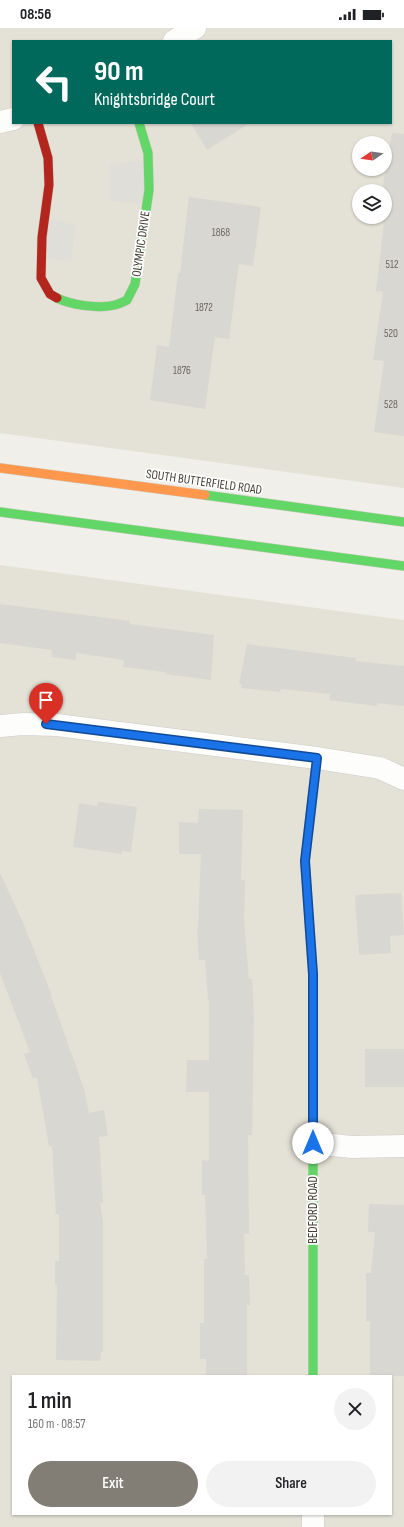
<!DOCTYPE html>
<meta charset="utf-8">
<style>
:root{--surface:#fff;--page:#f2f2f2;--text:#202124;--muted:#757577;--accent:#827d75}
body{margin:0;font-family:"Sofia Sans Condensed",sans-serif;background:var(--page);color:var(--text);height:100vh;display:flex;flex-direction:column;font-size:15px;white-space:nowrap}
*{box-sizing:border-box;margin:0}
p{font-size:13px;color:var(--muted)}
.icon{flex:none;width:22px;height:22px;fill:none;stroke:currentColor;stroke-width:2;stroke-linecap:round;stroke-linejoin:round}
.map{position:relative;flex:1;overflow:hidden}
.drawer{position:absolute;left:12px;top:1347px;width:380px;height:140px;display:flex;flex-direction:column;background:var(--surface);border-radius:0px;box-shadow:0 1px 3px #0004}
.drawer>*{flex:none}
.guide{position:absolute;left:12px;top:12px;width:380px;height:84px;border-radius:0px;box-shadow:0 1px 3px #0004;background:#00695c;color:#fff;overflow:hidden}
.needle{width:26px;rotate:257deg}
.fabs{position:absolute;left:352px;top:108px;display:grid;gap:8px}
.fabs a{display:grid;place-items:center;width:40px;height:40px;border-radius:50%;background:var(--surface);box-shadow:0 1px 3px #0004;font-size:20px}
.pin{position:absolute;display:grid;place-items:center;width:34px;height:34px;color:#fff;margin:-41px -17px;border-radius:50% 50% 50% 0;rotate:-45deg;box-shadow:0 0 4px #0007}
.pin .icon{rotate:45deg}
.me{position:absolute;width:44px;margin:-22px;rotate:0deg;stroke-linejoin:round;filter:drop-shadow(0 0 3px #0008)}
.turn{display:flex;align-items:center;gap:14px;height:84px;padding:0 16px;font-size:18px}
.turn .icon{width:52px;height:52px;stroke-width:2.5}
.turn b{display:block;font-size:28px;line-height:34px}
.round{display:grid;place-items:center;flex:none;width:42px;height:42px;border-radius:21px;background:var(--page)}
.overview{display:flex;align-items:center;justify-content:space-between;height:68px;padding:0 16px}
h1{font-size:24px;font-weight:600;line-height:30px}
.action{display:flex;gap:8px;margin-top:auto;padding:8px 16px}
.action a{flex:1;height:46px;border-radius:24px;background:var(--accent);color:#fff;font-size:16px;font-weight:600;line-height:46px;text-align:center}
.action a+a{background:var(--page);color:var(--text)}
.status{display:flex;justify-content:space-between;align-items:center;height:28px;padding:0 20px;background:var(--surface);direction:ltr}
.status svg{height:11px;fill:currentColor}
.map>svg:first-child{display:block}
</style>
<div class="status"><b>08:56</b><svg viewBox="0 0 49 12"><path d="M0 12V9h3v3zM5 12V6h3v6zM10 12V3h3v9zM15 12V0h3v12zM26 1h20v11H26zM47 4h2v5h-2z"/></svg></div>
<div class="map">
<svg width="404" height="1499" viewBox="0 0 404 1499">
<rect width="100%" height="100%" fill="#f0efe9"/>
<g fill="#e4e1d6" fill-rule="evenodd">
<path d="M0,0H404V460L0,405ZM13,13H391V95H13ZM359,115H385V141H359ZM359,163H385V189H359Z"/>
<path d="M0,537L404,592V1499H0ZM13,1348H391V1486H13Z"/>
</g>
<g fill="#dfded9">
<polygon points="148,132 147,176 109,173 110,136"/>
<polygon points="45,191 76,197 71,233 42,230"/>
</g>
<g fill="#d9d7d2">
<polygon points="191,95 250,95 207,122"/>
<polygon points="392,105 404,106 404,408 374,404 384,333 373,332 383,264 376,263 384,194 377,193 378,189 385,189 385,163 382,163"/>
<polygon points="189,169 261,179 253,238 239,236 229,311 215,309 205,381 150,372 157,317 169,319 178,245 180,245"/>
<polygon points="0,576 130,593 130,596 214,607 211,652 165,646 165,644 123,639 124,632 76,625 76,632 51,629 52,622 0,615"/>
<polygon points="247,616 356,630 355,633 404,638 404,678 377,675 377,678 329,672 330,666 281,661 280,664 241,660 242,656 239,656"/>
<polygon points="98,774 137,779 131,824 122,823 122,826 73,819 79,775 97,778"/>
<polygon points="199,781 243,782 241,852 245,852 244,892 249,951 252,951 254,989 252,1107 248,1107 249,1206 244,1206 245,1247 249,1247 250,1277 247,1277 247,1348 206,1348 206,1331 200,1331 200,1295 204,1295 204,1231 207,1231 205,1167 202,1167 202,1132 209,1133 209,1064 186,1064 187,1032 209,1032 209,973 208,973 205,932 199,932 197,901 198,901 201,826 179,826 179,794 198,795"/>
<polygon points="0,845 24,897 52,968 51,968 84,1061 89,1085 104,1082 108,1108 99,1109 103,1175 100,1175 103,1194 103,1324 101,1324 100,1333 56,1332 57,1257 55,1257 55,1233 59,1233 59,1186 56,1186 52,1118 49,1118 37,1050 33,1051 24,1026 30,1024 0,945"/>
<polygon points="401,865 404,907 390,908 391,925 359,927 355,867"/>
<rect x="365" y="1021" width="39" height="38"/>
<polygon points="369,1176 404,1177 404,1348 370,1348 370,1293 366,1293 366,1245 371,1245 375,1204 368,1204"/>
</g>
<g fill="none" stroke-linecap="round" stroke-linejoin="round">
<defs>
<g id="street">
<polyline points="174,13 195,0"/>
<polyline points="0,94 13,91"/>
<polyline points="0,698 23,696 57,697 317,730 380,740 404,751"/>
<polyline points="313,1115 352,1119 404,1118"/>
<polyline points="313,1499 313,1486"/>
</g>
<g id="fast">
<path d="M57,270C71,277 99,281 115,277C119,276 123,274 127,272L135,256L149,162L148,125L139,95"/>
<polyline points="205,467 404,494"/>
<polyline points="0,484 404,538"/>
<polyline points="311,920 305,833 317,730"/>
<polyline points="313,1053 313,1348"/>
</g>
<g id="slow">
<polyline points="0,440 205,467"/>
<polyline points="311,920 313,946 313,1053"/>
</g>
<polyline id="jam" points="38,95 48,130 49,157 42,209 41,250 50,266 57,270"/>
</defs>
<use href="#street" stroke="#ceccc7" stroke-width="23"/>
<use href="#fast" stroke="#cfccc0" stroke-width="10"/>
<use href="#slow" stroke="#cfccc0" stroke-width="10"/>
<use href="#jam" stroke="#cfccc0" stroke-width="10"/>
<use href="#street" stroke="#fdfdfc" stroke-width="22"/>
<use href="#fast" stroke="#63d668" stroke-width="9"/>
<use href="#slow" stroke="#ff974d" stroke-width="9"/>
<use href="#jam" stroke="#b3261e" stroke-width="9"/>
</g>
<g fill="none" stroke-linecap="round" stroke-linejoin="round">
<defs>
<polyline id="route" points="46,696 317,730 305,833 313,946 313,1115"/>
</defs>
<use href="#route" stroke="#114b97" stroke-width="10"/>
<use href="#route" stroke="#1a73e8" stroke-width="7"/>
</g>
<g text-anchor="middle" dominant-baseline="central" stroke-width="3.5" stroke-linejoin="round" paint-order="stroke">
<g font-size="11" fill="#6c665e">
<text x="221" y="204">1868</text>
<text x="392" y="236">512</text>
<text x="204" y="279">1872</text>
<text x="391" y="305">520</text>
<text x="182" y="342">1876</text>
<text x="391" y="376">528</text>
</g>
<g font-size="13" fill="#464036" stroke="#fff">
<text transform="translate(141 216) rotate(-82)">OLYMPIC DRIVE</text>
<text transform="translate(204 454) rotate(8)">SOUTH BUTTERFIELD ROAD</text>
<text transform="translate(313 1182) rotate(-90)">BEDFORD ROAD</text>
</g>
</g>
</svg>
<div class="fabs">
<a><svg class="needle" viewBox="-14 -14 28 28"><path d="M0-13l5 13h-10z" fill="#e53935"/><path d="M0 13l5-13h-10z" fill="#757577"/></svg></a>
<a><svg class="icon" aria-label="layers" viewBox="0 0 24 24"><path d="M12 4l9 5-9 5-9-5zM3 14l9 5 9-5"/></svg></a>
</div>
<div class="pin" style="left:46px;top:696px;background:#d93025"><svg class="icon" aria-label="arrive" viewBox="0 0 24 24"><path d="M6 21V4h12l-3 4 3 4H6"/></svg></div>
<svg class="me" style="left:313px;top:1115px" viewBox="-20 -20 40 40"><circle r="19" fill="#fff"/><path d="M0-13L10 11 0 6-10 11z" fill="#1a73e8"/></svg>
<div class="guide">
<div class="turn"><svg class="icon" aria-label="left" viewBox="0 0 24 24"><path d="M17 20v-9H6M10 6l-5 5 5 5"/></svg><div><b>90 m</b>Knightsbridge Court</div></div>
</div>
<section class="drawer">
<div class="overview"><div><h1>1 min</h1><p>160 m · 08:57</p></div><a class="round"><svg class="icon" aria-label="close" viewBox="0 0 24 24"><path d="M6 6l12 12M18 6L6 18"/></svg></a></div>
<div class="action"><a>Exit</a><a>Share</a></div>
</section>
</div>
